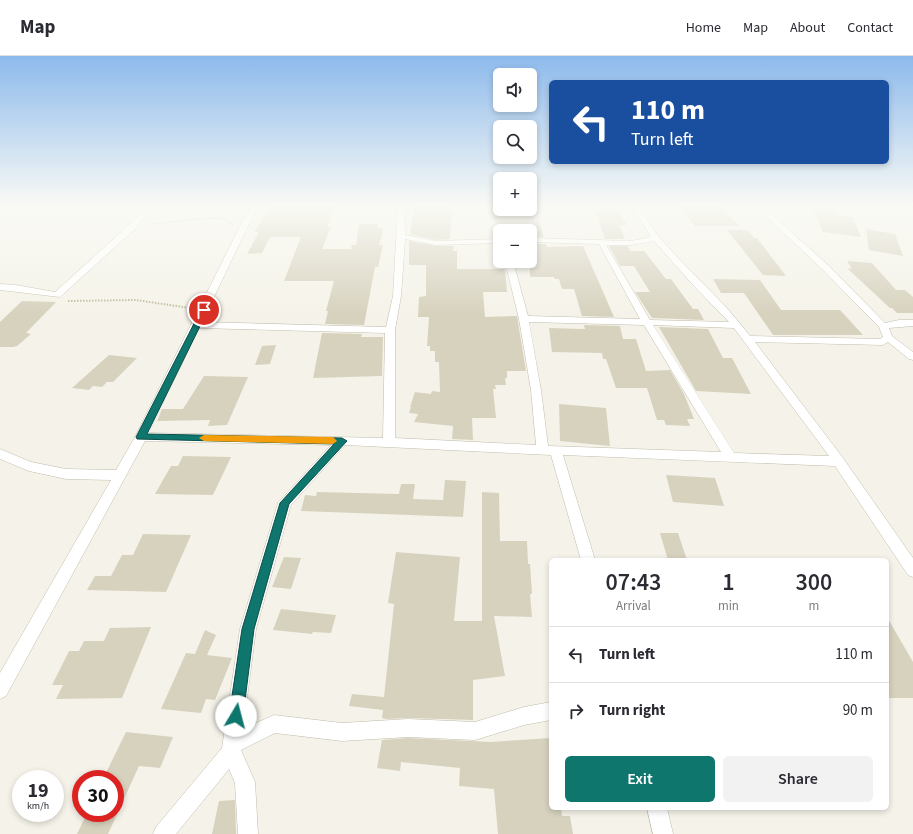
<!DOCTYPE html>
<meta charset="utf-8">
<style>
:root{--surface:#fff;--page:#f2f2f3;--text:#2b2b33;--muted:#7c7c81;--line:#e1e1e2;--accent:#0f766e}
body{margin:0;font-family:"Source Sans 3",sans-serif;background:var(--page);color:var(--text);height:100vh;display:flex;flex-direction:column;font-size:15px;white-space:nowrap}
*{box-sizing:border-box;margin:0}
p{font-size:13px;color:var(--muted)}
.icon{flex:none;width:22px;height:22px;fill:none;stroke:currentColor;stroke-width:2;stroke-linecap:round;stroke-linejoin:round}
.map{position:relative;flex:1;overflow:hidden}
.sheet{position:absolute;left:549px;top:502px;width:340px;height:252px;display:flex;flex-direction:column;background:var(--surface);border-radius:6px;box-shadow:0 2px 6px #0003}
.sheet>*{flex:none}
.banner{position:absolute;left:549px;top:24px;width:340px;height:84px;border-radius:6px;box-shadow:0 2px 6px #0003;background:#1a4fa0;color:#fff;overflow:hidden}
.fabs{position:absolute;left:493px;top:12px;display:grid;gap:8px}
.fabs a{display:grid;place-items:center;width:44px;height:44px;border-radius:6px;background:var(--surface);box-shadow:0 2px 6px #0003;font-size:20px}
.speed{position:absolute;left:12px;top:714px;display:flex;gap:8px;font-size:20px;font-weight:700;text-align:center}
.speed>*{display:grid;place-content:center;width:52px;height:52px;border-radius:50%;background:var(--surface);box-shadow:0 2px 6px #0003;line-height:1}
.speed small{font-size:10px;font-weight:400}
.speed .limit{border:6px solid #d22;background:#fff;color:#111}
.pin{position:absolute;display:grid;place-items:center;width:34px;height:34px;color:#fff;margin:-17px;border:2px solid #fff;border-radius:50%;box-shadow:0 1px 4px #0007}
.me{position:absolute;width:44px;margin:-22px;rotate:8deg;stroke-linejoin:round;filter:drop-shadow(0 0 3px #0008)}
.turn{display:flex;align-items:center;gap:14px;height:84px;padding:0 16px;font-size:18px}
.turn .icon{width:52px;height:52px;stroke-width:2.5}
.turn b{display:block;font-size:28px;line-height:34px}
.eta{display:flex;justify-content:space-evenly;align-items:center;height:68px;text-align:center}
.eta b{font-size:24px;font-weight:600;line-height:28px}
.button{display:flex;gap:8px;margin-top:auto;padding:8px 16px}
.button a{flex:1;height:46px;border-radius:6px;background:var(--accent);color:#fff;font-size:16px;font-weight:600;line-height:46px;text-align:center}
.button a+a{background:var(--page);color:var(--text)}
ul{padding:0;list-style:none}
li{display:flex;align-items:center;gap:12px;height:56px;padding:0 16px;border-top:1px solid var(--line)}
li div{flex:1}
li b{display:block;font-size:15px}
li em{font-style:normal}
header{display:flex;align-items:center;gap:24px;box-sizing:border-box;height:56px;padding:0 20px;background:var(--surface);border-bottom:1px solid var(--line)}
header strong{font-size:19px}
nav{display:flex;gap:22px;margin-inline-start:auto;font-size:14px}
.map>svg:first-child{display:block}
</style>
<header>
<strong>Map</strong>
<nav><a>Home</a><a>Map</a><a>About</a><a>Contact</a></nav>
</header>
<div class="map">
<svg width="913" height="778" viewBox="0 0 913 778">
<rect width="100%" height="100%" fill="#f5f3e9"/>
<g fill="#d7d2be">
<polygon points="415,149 452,149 450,183 436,184 410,178"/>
<polygon points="679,149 719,149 739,170 695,170"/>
<polygon points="271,151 335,151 327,171 331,171 322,193 351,193 352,189 356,189 359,168 378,168 377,172 382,172 382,175 383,175 379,189 383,189 378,211 375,211 364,269 325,268 328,255 326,255 334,225 284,225 301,181 270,181 262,197 247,198 259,176 254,176"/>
<polygon points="812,151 836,154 838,159 853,161 861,181 823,176"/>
<polygon points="492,154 533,154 535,165 539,164 544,181 532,181 530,171 496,171"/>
<polygon points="595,154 617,154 627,169 619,169 625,183 605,183"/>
<polygon points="866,173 895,178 903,200 869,194"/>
<polygon points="727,174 748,174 754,182 757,182 786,220 763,219"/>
<polygon points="409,185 436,190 454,190 453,195 457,195 457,213 505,213 507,236 483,236 485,261 517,260 526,315 507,315 507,322 505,322 506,329 495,329 496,333 493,333 496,362 472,362 473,384 452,383 453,370 414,366 418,358 409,357 411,351 410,351 415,336 431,338 432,335 440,336 439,306 435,306 435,295 430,295 430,290 427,290 429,261 418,261 419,241 426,240 426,209 409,209"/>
<polygon points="534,188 546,188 547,191 583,190 614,261 582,260 574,233 562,233 559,223 555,223 554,221 530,221 530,198 536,198"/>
<polygon points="609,190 628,190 630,195 644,195 666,223 671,223 693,253 698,253 704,264 652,262 635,236 650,236 634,210 620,210"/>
<polygon points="847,205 872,207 896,234 905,234 913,241 913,257 897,257 892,252 890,252 847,212 852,213"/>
<polygon points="713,223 760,224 781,254 840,254 863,279 773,279 744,237 721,237"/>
<polygon points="22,245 56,246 26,277 31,278 17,290 13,291 0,291 0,266"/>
<polygon points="584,269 620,270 623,283 636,283 646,315 670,314 684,338 694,363 687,363 690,370 666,369 664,364 657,364 647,332 616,332 606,303 603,303 602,297 552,296 549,272 585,273"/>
<polygon points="659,271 708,273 723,302 732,302 751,338 696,335"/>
<polygon points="322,277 362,278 361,281 383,281 382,320 313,322"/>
<polygon points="276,289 270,308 255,309 262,290"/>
<polygon points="109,299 137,302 113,326 107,326 102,331 93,330 89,334 72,332"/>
<polygon points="204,320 248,321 227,369 208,370 210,364 157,365 162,353 183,353"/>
<polygon points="559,348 606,352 610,390 560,385"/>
<polygon points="183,400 231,401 213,439 155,438 171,410 178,410"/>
<polygon points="666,419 715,422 724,450 673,446"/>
<polygon points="445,424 466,425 463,461 301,455 305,439 316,440 317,436 399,438 401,428 415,428 413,443 443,444"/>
<polygon points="482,436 499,437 500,485 527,485 528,508 530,508 532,538 530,538 532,561 494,560 505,620 473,624 473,664 408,662 386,663 382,662 383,654 349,650 352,638 384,641 394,548 388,547 396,496 460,501 454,565 482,565"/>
<polygon points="660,477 678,477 687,504 668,504"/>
<polygon points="143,478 191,479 166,536 87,534 95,520 111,520 122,499 133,499"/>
<polygon points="284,501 301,502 291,533 272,531"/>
<polygon points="281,553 336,559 331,577 313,576 312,578 273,574"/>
<polygon points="887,561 913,606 913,642 887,642"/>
<polygon points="151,571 122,642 56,643 63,629 52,629 69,595 79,595 84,585 104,585 110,572"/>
<polygon points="205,574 216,579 207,599 232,602 215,644 206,643 201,657 161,653 186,597 195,598"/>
<polygon points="126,676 173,681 160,712 139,710 108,778 77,778 87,757 115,757 115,723 103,723"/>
<polygon points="408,682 491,686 551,682 551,752 561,752 562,760 570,760 573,778 498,778 494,733 459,730 460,712 401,706 400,715 377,712 382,684"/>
<polygon points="235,744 236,778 212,778 219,745"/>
</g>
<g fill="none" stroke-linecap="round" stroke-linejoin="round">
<defs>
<g id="street">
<polygon points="149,149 155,149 136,172 60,241 0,234 0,228 16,229 55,236 130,168"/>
<path d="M254,149H260L249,168L202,266L386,271L393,240L398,149H404L405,179L436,185L500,183V187L436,189L405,183L401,240L395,274V382L536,389L531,334L519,263L505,205H513L528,260L640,263L599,188L530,186V182L631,185L651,181L632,149H638C645,160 652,172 660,182C689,216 724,245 750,280L880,283L883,281L879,271L822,213L754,149H761L828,209L885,267L899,264H913V270L889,272L892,280L913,296V304L909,303L888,286L883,289L755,286L843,402L913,502V521L908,519L835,410L563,399L595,504H581L551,399L345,389L291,449L256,573L243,673L274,659L342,667L408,663L475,666L524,651L551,646V664L524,669L475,684L408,681L342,685L275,677L241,694L255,726L258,778H238L235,727L229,713L176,778H153L156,771L222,692L240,573L278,447L331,389L145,385L6,640L0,643V617L111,424L66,423L29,415L0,403V393L31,406L66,413L116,414L135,381L241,168ZM654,185L694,230L729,266L650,264L606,189H631ZM529,266L644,269L721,396L548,390L541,334ZM653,269L734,272L829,400L734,397ZM199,272L385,277L383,382L149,377Z"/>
<polygon points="886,149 899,149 913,151 913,155 889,151"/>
<polygon points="647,752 667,752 673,778 653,778"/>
</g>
</defs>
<use href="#street" stroke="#c0bdab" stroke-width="1"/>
<polyline stroke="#c2bc9c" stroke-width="1.5" stroke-dasharray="1 1" stroke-linecap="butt" points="150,168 210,162 222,162 233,168"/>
<polyline stroke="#c2bc9c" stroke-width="2" stroke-dasharray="1.5 1.5" stroke-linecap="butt" points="68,245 136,244 190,252"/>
<use href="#street" fill="#fff" fill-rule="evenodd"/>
</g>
<linearGradient id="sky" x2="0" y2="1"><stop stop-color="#8dbaec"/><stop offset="0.58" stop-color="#fafaf5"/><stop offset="1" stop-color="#fafaf5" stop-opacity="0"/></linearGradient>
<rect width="913" height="258" fill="url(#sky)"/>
<polygon fill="#0f766e" stroke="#0a4d48" points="202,252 208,254 147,378 342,382 347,385 289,448 254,573 243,660 241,664 236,666 231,664 229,660 242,573 280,447 334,388 137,383 136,381"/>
<polygon fill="#f59e0b" points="204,379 333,381 337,385 333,388 204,385 199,382"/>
</svg>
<div class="fabs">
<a><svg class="icon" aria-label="sound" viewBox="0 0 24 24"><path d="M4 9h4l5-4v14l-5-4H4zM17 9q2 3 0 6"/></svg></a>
<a><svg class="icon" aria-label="search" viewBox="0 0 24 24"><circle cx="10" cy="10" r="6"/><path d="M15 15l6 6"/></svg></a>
<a>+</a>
<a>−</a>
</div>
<div class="speed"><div>19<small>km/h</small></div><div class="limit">30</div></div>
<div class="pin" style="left:204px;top:254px;background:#d93025"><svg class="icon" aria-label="arrive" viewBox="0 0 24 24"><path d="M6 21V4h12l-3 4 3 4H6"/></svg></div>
<svg class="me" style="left:236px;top:660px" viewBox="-20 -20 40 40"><circle r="19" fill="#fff"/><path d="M0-13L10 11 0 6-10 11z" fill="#0f766e"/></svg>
<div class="banner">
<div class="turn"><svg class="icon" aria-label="left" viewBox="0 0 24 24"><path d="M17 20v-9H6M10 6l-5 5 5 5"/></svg><div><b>110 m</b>Turn left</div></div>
</div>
<section class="sheet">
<div class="eta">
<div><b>07:43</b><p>Arrival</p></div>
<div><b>1</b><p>min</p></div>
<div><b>300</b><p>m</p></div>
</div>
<ul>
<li><svg class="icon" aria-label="left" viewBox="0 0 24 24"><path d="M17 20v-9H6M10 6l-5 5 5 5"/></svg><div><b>Turn left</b></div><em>110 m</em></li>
<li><svg class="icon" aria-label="right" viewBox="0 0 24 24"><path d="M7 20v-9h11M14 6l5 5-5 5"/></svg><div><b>Turn right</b></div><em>90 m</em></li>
</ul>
<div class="button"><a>Exit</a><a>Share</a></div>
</section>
</div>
